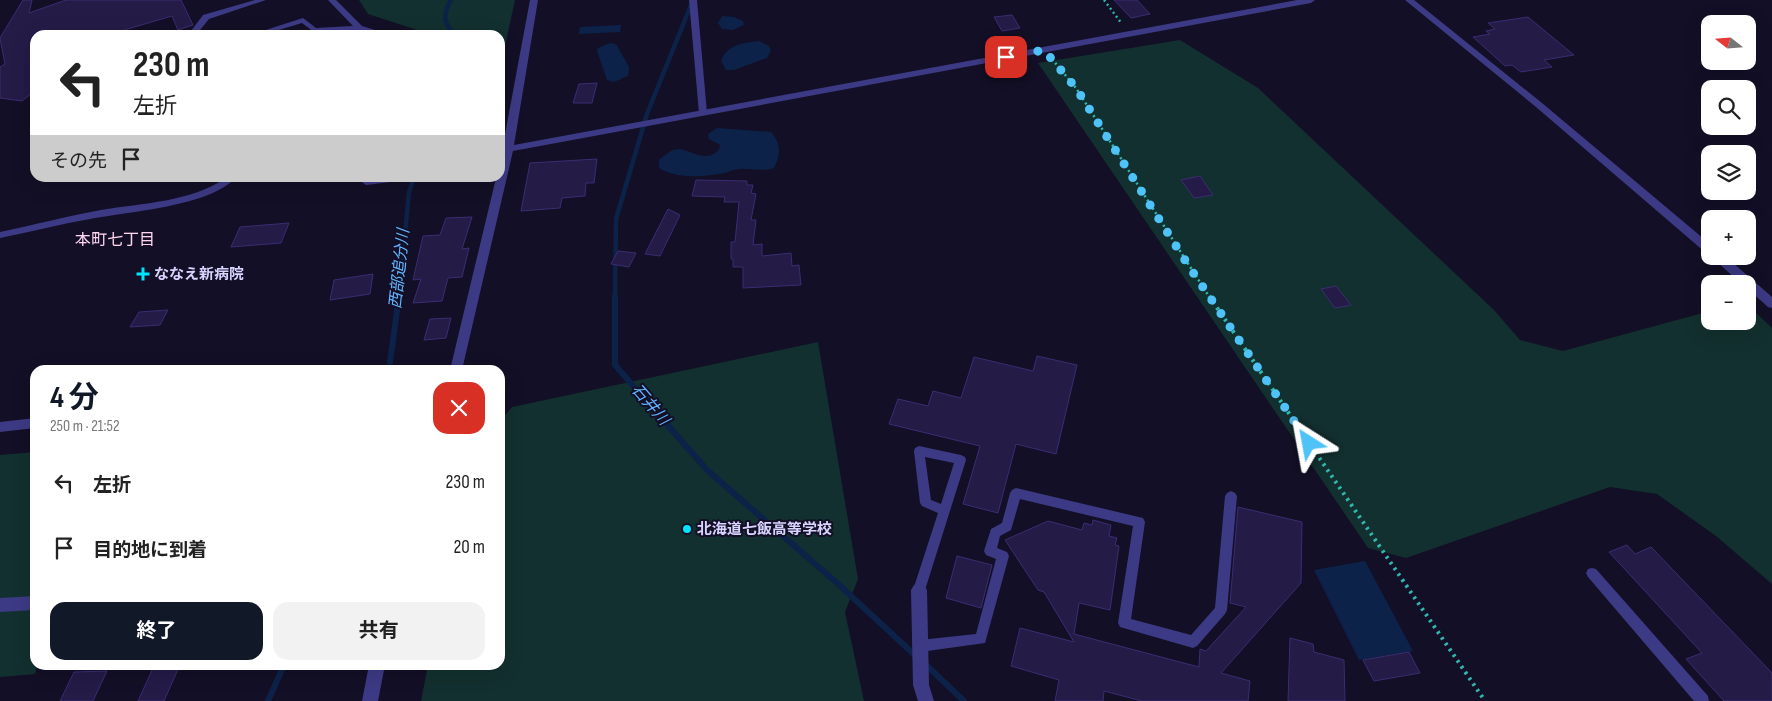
<!DOCTYPE html>
<html lang="ja">
<meta charset="utf-8">
<style>
:root{--surface:#fff;--page:#f2f2f2;--text:#222;--muted:#767676;--accent:#111827}
body{margin:0;font-family:"Sofia Sans Condensed","Noto Sans JP",sans-serif;background:var(--page);color:var(--text);height:100vh;display:flex;flex-direction:column;font-size:19px;white-space:nowrap}
*{box-sizing:border-box;margin:0}
p{font-size:16px;color:var(--muted)}
.icon{flex:none;width:28px;height:28px;fill:none;stroke:currentColor;stroke-width:2;stroke-linecap:round;stroke-linejoin:round}
.map{position:relative;flex:1;overflow:hidden}
.sheet{position:absolute;left:30px;top:365px;width:475px;height:305px;display:flex;flex-direction:column;background:var(--surface);border-radius:15px;box-shadow:0 5px 20px #0002}
.sheet>*{flex:none}
.guide{position:absolute;left:30px;top:30px;width:475px;height:152px;border-radius:15px;box-shadow:0 5px 20px #0002;background:#fff;color:var(--text);overflow:hidden}
.needle{width:32px;rotate:287deg}
.tools{position:absolute;left:1701px;top:15px;display:grid;gap:10px}
.tools a{display:grid;place-items:center;width:55px;height:55px;border-radius:10px;background:var(--surface);box-shadow:0 5px 20px #0002;font-size:25px}
.pin{position:absolute;display:grid;place-items:center;width:42px;height:42px;color:#fff;margin:-21px;border-radius:10px;box-shadow:0 2px 8px #0006}
.me{position:absolute;width:55px;margin:-28px;rotate:326deg;stroke-linejoin:round;filter:drop-shadow(0 0 4px #0008)}
.turn{display:flex;align-items:center;gap:18px;height:105px;padding:0 20px;font-size:22px}
.turn .icon{width:65px;height:65px;stroke-width:2.5}
.turn b{display:block;font-size:35px;line-height:42px}
.then{display:flex;align-items:center;height:48px;padding:0 20px;background:#0003;gap:10px;font-size:19px}
.round{display:grid;place-items:center;flex:none;width:52px;height:52px;border-radius:15px;background:var(--page)}
.overview{display:flex;align-items:center;justify-content:space-between;height:85px;padding:0 20px}
h1{font-size:30px;font-weight:700;line-height:38px;color:var(--accent)}
.action{display:flex;gap:10px;margin-top:auto;padding:10px 20px}
.action a{flex:1;height:58px;border-radius:15px;background:var(--accent);color:#fff;font-size:20px;font-weight:700;line-height:58px;text-align:center}
.action a+a{background:var(--page);color:var(--text)}
ul{padding:0;list-style:none}
li{display:flex;align-items:center;gap:15px;height:65px;padding:0 20px}
li div{flex:1}
li b{display:block;font-size:19px}
li em{font-style:normal}
.map>svg:first-child{display:block}
</style>
<div class="map">
<svg width="1772" height="701" viewBox="0 0 1772 701">
<rect width="100%" height="100%" fill="#130f26"/>
<g fill="#12302f">
<polygon points="359,0 515,0 500,69 500,35 416,35 417,30 368,14"/>
<polygon points="1180,40 1258,88 1494,310 1520,340 1563,351 1710,311 1710,321 1748,321 1748,305 1772,328 1772,584 1716,536 1657,494 1610,487 1406,558 1368,548 1038,63"/>
<polygon points="818,342 858,579 845,612 864,701 421,701 428,665 500,665 500,421 512,407"/>
<polygon points="35,452 35,665 37,665 35,674 0,677 0,455"/>
</g>
<g fill="#0c2248">
<polygon points="722,16 734,17 743,21 744,25 733,30 722,29 718,23"/>
<polygon points="621,25 620,32 579,34 580,27"/>
<path d="M759,41L769,46L771,51L767,58L734,70H726L721,61C727,44 744,43 759,41Z"/>
<polygon points="610,43 616,44 629,67 628,76 614,82 607,80 597,51 598,48"/>
<path d="M717,128L771,132C781,143 781,155 774,168C762,172 751,168 739,169C734,169 729,172 724,173C704,177 676,179 659,168V160C663,157 668,152 673,150C689,145 702,166 719,150L720,145L709,139L708,134Z"/>
<polygon points="1365,561 1413,651 1359,660 1314,570"/>
</g>
<g fill="none" stroke-linecap="round" stroke-linejoin="round">
<g stroke="#0c2248" stroke-width="4.5">
<path d="M451,0C443,13 442,26 457,35"/>
<polyline points="399,298 409,192 414,178"/>
<polyline points="615,298 616,219 647,114 693,0"/>
</g>
<g stroke="#0c2248" stroke-width="6">
<polyline points="615,296 615,365 707,470 837,583 918,658"/>
<polyline points="390,362 399,296"/>
<polyline points="925,664 964,701"/>
<polyline points="268,701 284,665"/>
</g>
</g>
<g fill="#241b47" stroke="#3b2d73">
<polygon points="23,0 32,0 29,13 66,0 181,0 193,25 178,30 172,16 107,35 35,35 35,91 22,101 0,98 0,67 5,64 0,38"/>
<polygon points="1114,0 1137,0 1150,14 1131,18"/>
<polygon points="1012,15 1020,28 1002,31 994,17"/>
<polygon points="1528,17 1574,55 1544,60 1552,67 1521,72 1512,65 1505,66 1473,37 1490,34 1486,31 1495,29 1488,23"/>
<polygon points="597,83 592,103 573,103 579,84"/>
<polygon points="597,159 594,183 586,183 585,196 562,198 560,208 521,211 530,163"/>
<polygon points="1200,176 1213,195 1194,198 1181,180"/>
<polygon points="696,180 747,181 747,185 753,185 751,193 756,194 751,220 756,220 753,245 762,244 762,256 791,253 792,266 799,265 801,285 743,288 743,267 733,267 733,259 731,259 731,242 735,242 739,202 724,202 725,197 692,196"/>
<polygon points="668,209 680,215 660,256 645,254"/>
<polygon points="472,217 462,249 469,248 462,277 448,278 442,301 413,303 421,279 413,280 423,236 440,235 446,218"/>
<polygon points="289,223 281,243 231,247 240,227"/>
<polygon points="618,251 636,253 629,267 611,264"/>
<polygon points="373,274 370,294 330,300 334,280"/>
<polygon points="1336,286 1351,305 1335,308 1321,289"/>
<polygon points="168,310 160,325 130,327 139,312"/>
<polygon points="451,318 446,338 424,340 430,319"/>
<polygon points="1037,356 1077,365 1056,454 1016,444 998,513 963,504 980,446 889,424 898,399 928,406 933,391 961,398 974,357 1033,371"/>
<polygon points="1238,507 1302,522 1301,583 1221,673 1250,681 1248,701 1142,701 1104,691 1103,701 1055,701 1059,680 1011,666 1020,628 1074,642 1044,592 1038,590 1005,540 1048,521 1082,530 1084,523 1092,525 1093,520 1111,525 1109,536 1117,538 1115,545 1119,546 1110,610 1079,603 1074,634 1199,667 1200,649 1206,651 1246,607 1230,603"/>
<polygon points="1627,545 1635,554 1651,547 1772,673 1772,701 1724,701 1686,659 1702,653 1609,552"/>
<polygon points="957,556 992,565 981,608 946,598"/>
<polygon points="1290,638 1313,644 1314,652 1344,660 1345,701 1288,701"/>
<polygon points="1409,652 1420,673 1374,681 1363,660"/>
<polygon points="179,667 164,701 138,701 153,668"/>
<polygon points="107,671 93,701 60,701 74,672"/>
</g>
<g fill="none" stroke-linecap="round" stroke-linejoin="round">
<g stroke="#2fb8b0" stroke-width="2.5" stroke-dasharray="2 3" stroke-linecap="butt">
<polyline points="1104,0 1122,24"/>
<polyline points="1052,59 1076,88 1210,298"/>
</g>
<polyline stroke="#2fb8b0" stroke-width="4" stroke-dasharray="2.5 4.5" stroke-linecap="butt" points="1209,296 1485,701"/>
<g fill="#3d3a85" fill-rule="evenodd">
<polygon points="255,0 266,0 209,19 196,35 188,35 203,15"/>
<polygon points="328,0 336,0 362,26 391,35 378,35 359,30 314,32 302,23 262,35 250,35 303,18 316,28 353,26"/>
<polygon points="689,0 697,0 707,113 703,115 699,113"/>
<path d="M226,178H235C211,206 126,212 90,219C60,224 30,232 0,238V232C34,225 67,216 101,210C143,203 190,202 226,178Z"/>
<polygon points="364,178 403,178 399,181 366,185 362,182"/>
<path d="M919,446L961,455L965,457L966,460L925,590L923,594L919,596L915,594L913,590L938,513L922,506L920,503L914,451L915,448ZM925,457L954,463L941,504L931,500Z"/>
<polygon points="1016,488 1143,518 1145,522 1131,619 1191,635 1215,608 1225,496 1227,493 1231,491 1235,493 1237,496 1227,610 1225,614 1197,646 1193,648 1120,627 1118,623 1133,526 1020,499 1011,530 1000,536 997,548 1007,552 1009,556 985,643 920,652 916,650 914,646 916,642 920,640 976,634 996,559 986,555 984,551 991,529 1002,523 1010,493 1012,490"/>
<polygon points="1592,568 1596,569 1708,696 1709,701 1694,701 1588,577 1586,573 1588,569"/>
</g>
<g fill="#3d3a85" fill-rule="evenodd">
<polygon points="919,583 924,585 927,590 929,685 934,701 918,701 913,685 911,590 914,585"/>
<polygon points="35,596 35,610 0,612 0,598"/>
</g>
<g fill="#3d3a85" fill-rule="evenodd">
<polygon points="530,0 538,0 514,145 1297,0 1315,0 1311,3 513,151 462,370 450,370 496,178 500,178 500,161"/>
<polygon points="1405,0 1414,0 1542,103 1710,244 1710,254 1706,253 1536,107"/>
<polygon points="1711,256 1725,256 1772,297 1772,308 1768,307 1748,289 1748,284 1741,284"/>
<polygon points="35,418 35,428 0,432 0,422"/>
<polygon points="369,665 385,665 378,701 362,701"/>
</g>
</g>
<g fill="none" stroke-linecap="round" stroke-linejoin="round">
<polyline stroke="#4fc3f7" stroke-width="9" stroke-dasharray="0 16.2" points="1006,57 1044,50 1076,88 1190,268 1309,443"/>
</g>
<g fill="#00e5ff" stroke="#130f26" stroke-width="2">
<path d="M140.5 266.5h5v5h5v5h-5v5h-5v-5h-5v-5h5z"/>
<circle cx="687" cy="529" r="5"/>
</g>
<g text-anchor="middle" dominant-baseline="central" stroke-width="4" stroke-linejoin="round" paint-order="stroke">
<g font-size="15" font-weight="bold" fill="#d9d4ff" stroke="#130f26" text-anchor="start">
<text x="154" y="274">ななえ新病院</text>
<text x="697" y="529">北海道七飯高等学校</text>
</g>
<g font-size="16" fill="#ffd6f0" stroke="#130f26">
<text x="115" y="240">本町七丁目</text>
</g>
<g font-size="16" font-style="italic" fill="#62b6ff" stroke="#130f26">
<text transform="translate(400 269) rotate(-84)">西部追分川</text>
<text transform="translate(650 405) rotate(49)">石井川</text>
</g>
</g>
</svg>
<div class="tools">
<a><svg class="needle" viewBox="-14 -14 28 28"><path d="M0-13l5 13h-10z" fill="#e53935"/><path d="M0 13l5-13h-10z" fill="#767676"/></svg></a>
<a><svg class="icon" aria-label="search" viewBox="0 0 24 24"><circle cx="10" cy="10" r="6"/><path d="M15 15l6 6"/></svg></a>
<a><svg class="icon" aria-label="layers" viewBox="0 0 24 24"><path d="M12 4l9 5-9 5-9-5zM3 14l9 5 9-5"/></svg></a>
<a>+</a>
<a>−</a>
</div>
<div class="pin" style="left:1006px;top:57px;background:#d93025"><svg class="icon" aria-label="arrive" viewBox="0 0 24 24"><path d="M6 21V4h12l-3 4 3 4H6"/></svg></div>
<svg class="me" style="left:1309px;top:443px" viewBox="-20 -20 40 40"><path d="M0-17L14 15 0 8-14 15z" fill="#4fc3f7" stroke="#fff" stroke-width="4"/></svg>
<div class="guide">
<div class="turn"><svg class="icon" aria-label="left" viewBox="0 0 24 24"><path d="M17 20v-9H6M10 6l-5 5 5 5"/></svg><div><b>230 m</b>左折</div></div>
<div class="then">その先<svg class="icon" aria-label="arrive" viewBox="0 0 24 24"><path d="M6 21V4h12l-3 4 3 4H6"/></svg></div>
</div>
<section class="sheet">
<div class="overview"><div><h1>4 分</h1><p>250 m · 21:52</p></div><a class="round" style="background:#d93025;color:#fff"><svg class="icon" aria-label="close" viewBox="0 0 24 24"><path d="M6 6l12 12M18 6L6 18"/></svg></a></div>
<ul>
<li><svg class="icon" aria-label="left" viewBox="0 0 24 24"><path d="M17 20v-9H6M10 6l-5 5 5 5"/></svg><div><b>左折</b></div><em>230 m</em></li>
<li><svg class="icon" aria-label="arrive" viewBox="0 0 24 24"><path d="M6 21V4h12l-3 4 3 4H6"/></svg><div><b>目的地に到着</b></div><em>20 m</em></li>
</ul>
<div class="action"><a>終了</a><a>共有</a></div>
</section>
</div>
